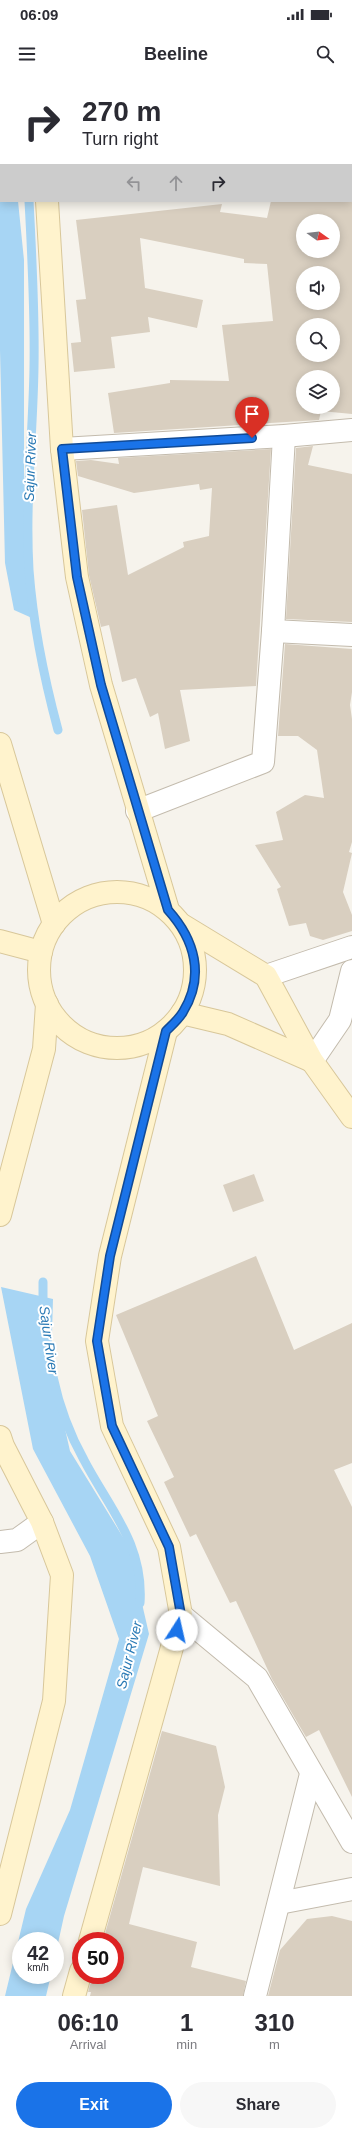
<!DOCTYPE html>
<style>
:root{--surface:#fff;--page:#f7f7f7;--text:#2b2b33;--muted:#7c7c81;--accent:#1a73e8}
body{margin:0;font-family:Helvetica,sans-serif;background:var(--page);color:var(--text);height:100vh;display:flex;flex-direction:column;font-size:15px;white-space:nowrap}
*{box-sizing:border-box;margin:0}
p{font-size:13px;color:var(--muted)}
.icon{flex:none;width:22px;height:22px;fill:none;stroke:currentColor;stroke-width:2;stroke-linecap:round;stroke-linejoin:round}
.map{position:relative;height:1916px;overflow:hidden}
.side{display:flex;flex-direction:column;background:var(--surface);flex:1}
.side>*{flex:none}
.hud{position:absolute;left:0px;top:0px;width:352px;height:122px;box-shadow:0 2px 10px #0003;background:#fff;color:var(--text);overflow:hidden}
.needle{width:26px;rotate:104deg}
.controls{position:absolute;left:296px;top:134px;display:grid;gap:8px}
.controls a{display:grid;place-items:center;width:44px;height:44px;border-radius:50%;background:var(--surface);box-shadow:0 2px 10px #0003;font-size:20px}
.speed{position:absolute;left:12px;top:1852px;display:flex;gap:8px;font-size:20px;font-weight:700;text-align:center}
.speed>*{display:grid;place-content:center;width:52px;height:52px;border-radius:50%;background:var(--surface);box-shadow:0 2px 10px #0003;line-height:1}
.speed small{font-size:10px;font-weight:400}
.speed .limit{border:6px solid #d22;background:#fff;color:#111}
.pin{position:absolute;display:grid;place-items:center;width:34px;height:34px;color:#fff;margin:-41px -17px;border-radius:50% 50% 50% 0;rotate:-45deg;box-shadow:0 0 4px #0007}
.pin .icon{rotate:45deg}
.me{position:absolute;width:44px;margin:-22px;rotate:10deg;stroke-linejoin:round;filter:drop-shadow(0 0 3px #0008)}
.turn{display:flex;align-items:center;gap:14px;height:84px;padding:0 16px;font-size:18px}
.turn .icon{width:52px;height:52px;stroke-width:2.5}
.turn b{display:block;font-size:28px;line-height:34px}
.lanes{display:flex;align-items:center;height:38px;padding:0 16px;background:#0003;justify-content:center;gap:20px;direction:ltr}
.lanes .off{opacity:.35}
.eta{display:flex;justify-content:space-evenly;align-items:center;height:68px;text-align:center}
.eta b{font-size:24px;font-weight:700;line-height:28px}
.action{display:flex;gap:8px;margin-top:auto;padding:8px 16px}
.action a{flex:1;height:46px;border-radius:24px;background:var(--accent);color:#fff;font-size:16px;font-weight:700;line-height:46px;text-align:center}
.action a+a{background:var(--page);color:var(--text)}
.status{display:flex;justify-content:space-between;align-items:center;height:28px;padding:0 20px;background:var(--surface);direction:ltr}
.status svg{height:11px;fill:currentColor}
header{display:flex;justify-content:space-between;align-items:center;height:52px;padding:0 16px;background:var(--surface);font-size:18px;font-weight:700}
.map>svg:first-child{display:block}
</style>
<div class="status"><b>06:09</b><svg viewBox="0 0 49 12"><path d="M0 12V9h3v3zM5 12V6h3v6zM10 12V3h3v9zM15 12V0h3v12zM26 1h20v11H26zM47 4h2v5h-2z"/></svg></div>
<header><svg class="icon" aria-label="menu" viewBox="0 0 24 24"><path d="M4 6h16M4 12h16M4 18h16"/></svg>Beeline<svg class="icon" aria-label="search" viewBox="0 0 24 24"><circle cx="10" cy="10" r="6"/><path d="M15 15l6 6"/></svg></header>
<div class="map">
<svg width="352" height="1916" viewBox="0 0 352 1916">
<rect width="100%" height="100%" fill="#f6f3ec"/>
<g fill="#a7d5f4">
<polygon points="0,33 1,121 18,121 24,180 24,403 32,538 14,530 5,483 0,270"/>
<polygon points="1,1207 53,1219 51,1287 70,1371 129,1467 149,1554 64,1836 55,1877 55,1861 21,1861 21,1895 51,1895 46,1916 5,1916 26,1829 70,1730 119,1559 90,1476 33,1369"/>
</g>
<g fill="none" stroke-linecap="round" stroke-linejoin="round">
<g stroke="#a7d5f4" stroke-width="9">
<polyline points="0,23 1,25"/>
<path d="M29,121C32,176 35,232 34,287C33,355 25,422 29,490C33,544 44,598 58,650"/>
<polyline points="43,1202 43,1229"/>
<path d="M53,1297C59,1325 70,1355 84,1380C109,1428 144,1464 140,1523"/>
</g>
</g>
<g fill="#d9cfc0" fill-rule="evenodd">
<path d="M271,121H352V334L321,331L319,340L114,353L108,313L170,303V300L229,301L222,245L273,241L267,184L244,183V179L140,158L145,208L203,220L197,248L148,237L150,252L111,257L115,288L74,292L71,263L81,262L76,220L86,219L76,140L222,124L220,132L267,138ZM303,141H333V171H303ZM303,193H333V223H303ZM303,245H333V275H303ZM303,297H333V327H303Z"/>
<polygon points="313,366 308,385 352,394 352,542 286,539 296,368"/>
<polygon points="271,369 256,606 180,610 190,661 165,669 158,633 150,637 136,598 122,602 109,545 101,547 89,495 82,430 117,425 128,495 184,467 183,462 209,456 212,408 200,410 199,404 134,413 78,396 76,381 91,380 119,384 118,378"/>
<polygon points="285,564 352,569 352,612 350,625 352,639 352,762 349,772 352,773 343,812 352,835 352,851 323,860 310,856 306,843 289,846 277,809 281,807 255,765 283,760 276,732 305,715 324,718 317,670 298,656 278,656"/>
<polygon points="254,1094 264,1121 233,1132 223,1105"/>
<polygon points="256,1176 294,1270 352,1243 352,1383 334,1390 352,1427 352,1717 319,1650 306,1657 272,1599 236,1521 230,1523 196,1454 190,1457 164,1402 174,1397 147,1341 158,1336 116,1235"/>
<polygon points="162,1651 216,1666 225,1707 218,1735 220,1806 143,1787 129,1844 197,1862 191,1887 246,1901 243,1916 90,1916 91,1912 88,1912 93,1895 115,1895 115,1861 103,1861"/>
<polygon points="332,1836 352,1841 352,1916 268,1916 280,1870 307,1839"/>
</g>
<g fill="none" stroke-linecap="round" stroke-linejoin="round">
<defs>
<g id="street">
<polyline points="193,1 198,0"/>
<polyline points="62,369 284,356 352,350"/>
<polyline points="273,551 352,555"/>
<polyline points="137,731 263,682 273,551 284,356"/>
<polyline points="266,896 352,867"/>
<polyline points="312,981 340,940 352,891"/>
<polyline points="0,1462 17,1460 42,1442"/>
<polyline points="181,1535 257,1598 352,1762"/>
<polyline points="279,1823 352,1809"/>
<polyline points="255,1916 311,1694"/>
</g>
<g id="secondary">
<polyline points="14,0 14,1"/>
<polyline points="47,121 62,369 77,497 101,605 168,830"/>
<polyline points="0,664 54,844"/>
<circle cx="117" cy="890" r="78"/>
<polyline points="182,845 266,896 312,981 352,1037"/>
<polyline points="0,861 41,872"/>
<polyline points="182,933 228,944 312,981"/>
<polyline points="0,1135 44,969 47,924"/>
<polyline points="0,1357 3,1366 42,1442 62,1495 54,1621 0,1834"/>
<polyline points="90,1861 181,1535 169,1467 112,1346 97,1261 110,1176 166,951"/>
<polyline points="74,1916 81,1891"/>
</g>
</defs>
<use href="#street" stroke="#c3bbad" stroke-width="24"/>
<use href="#secondary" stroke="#d8c79a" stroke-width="24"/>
<use href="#street" stroke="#fff" stroke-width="22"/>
<use href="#secondary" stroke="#fff3cd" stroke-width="22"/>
</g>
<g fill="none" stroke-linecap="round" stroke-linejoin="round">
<defs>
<path id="route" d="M177,1550L181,1535L169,1467L112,1346L97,1261L110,1176L166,951C172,945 179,939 183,932C205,896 195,860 168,830L101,605L77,497L62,369L252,358"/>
</defs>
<use href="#route" stroke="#114b97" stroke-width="10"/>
<use href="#route" stroke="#1a73e8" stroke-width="7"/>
</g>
<g text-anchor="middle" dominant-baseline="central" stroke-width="4" stroke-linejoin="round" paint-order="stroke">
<g font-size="14" font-style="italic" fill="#2a7ab5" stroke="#fff">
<text transform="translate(30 387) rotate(-88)">Sajur River</text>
<text transform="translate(49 1260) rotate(82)">Sajur River</text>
<text transform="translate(129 1575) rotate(-76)">Sajur River</text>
</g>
</g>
</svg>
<div class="controls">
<a><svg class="needle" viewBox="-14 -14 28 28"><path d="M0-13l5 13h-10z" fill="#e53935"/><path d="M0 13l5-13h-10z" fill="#7c7c81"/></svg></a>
<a><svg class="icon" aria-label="sound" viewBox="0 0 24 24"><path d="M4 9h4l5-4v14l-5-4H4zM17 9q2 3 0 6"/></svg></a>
<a><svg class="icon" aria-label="search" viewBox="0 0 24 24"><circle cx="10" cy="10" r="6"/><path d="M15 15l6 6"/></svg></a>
<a><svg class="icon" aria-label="layers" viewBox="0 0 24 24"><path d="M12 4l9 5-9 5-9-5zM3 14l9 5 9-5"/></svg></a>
</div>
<div class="speed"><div>42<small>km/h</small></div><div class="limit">50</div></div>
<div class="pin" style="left:252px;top:358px;background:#d93025"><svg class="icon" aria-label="arrive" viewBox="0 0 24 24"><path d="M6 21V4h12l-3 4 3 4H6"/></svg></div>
<svg class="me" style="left:177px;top:1550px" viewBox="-20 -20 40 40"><circle r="19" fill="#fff"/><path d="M0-13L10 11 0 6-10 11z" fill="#1a73e8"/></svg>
<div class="hud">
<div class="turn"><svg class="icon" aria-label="right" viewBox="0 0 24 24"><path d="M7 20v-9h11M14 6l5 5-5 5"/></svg><div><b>270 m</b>Turn right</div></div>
<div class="lanes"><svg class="icon off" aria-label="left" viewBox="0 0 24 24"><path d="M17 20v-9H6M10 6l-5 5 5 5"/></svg><svg class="icon off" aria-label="ahead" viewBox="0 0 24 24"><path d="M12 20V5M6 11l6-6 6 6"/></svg><svg class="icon" aria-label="right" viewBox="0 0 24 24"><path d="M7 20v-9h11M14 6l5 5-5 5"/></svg></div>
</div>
</div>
<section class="side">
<div class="eta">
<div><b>06:10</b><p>Arrival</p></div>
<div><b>1</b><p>min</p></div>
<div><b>310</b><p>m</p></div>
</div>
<div class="action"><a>Exit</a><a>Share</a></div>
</section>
